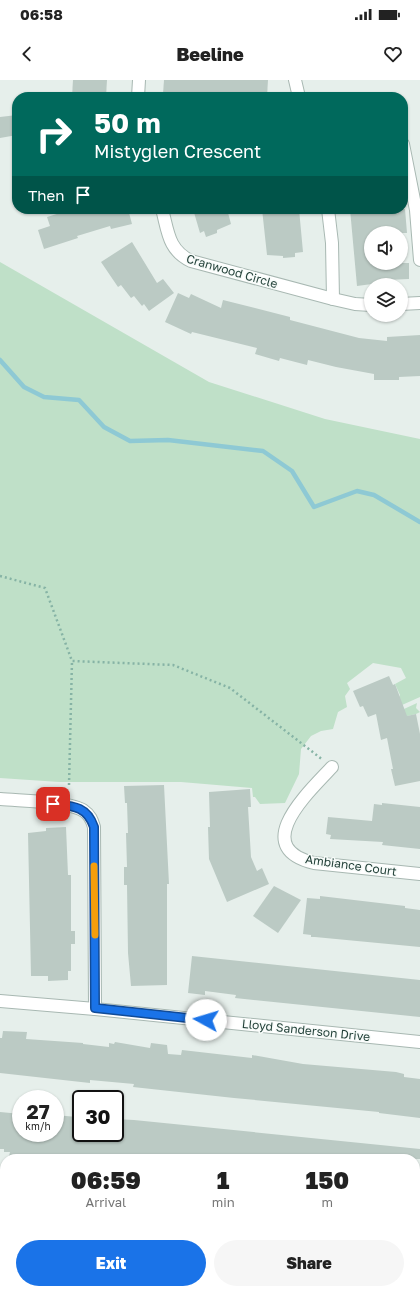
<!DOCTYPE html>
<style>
:root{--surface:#fff;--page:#f6f6f6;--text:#222;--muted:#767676;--accent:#1a73e8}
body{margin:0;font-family:"Golos Text",sans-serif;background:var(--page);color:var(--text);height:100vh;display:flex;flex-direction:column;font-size:15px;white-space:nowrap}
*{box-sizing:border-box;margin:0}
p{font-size:13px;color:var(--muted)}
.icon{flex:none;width:22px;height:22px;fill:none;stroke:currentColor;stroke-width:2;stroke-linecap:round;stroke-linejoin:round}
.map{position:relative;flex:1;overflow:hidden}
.drawer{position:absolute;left:0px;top:1074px;width:420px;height:140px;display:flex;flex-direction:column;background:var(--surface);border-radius:16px 16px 0 0;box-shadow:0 1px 3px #0004}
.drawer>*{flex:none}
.guide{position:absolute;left:12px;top:12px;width:396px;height:122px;border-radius:16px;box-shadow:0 1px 3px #0004;background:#00695c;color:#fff;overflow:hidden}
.controls{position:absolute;left:364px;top:146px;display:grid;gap:8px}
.controls a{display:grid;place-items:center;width:44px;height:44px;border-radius:50%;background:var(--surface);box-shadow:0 1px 3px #0004;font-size:20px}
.speed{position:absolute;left:12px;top:1010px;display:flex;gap:8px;font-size:20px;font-weight:700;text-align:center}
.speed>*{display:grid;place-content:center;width:52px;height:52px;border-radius:50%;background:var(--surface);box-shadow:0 1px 3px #0004;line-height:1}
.speed small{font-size:10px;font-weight:400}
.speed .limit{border:2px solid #111;border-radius:6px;background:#fff;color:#111}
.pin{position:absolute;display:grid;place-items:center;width:34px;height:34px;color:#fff;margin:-17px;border-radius:8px;box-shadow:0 2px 6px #0006}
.me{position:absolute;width:44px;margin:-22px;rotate:276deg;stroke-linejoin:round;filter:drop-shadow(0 0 3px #0008)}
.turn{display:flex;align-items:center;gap:14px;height:84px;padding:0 16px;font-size:18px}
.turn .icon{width:52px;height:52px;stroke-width:2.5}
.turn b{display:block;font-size:28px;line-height:34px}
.then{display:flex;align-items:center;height:38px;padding:0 16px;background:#0003;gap:8px;font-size:15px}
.eta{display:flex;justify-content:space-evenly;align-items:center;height:68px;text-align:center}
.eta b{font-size:24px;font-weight:800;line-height:28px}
.button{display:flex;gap:8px;margin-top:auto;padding:8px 16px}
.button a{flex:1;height:46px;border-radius:24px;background:var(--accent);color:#fff;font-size:16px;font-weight:800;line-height:46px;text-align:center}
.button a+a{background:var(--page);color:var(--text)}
.status{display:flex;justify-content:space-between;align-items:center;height:28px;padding:0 20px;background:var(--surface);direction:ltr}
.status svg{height:11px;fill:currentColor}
header{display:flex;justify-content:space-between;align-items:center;height:52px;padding:0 16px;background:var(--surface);font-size:18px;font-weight:800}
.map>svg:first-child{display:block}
</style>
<div class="status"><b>06:58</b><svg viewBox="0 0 49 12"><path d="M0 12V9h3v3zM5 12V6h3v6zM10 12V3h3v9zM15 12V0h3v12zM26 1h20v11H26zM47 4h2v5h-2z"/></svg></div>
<header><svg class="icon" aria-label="back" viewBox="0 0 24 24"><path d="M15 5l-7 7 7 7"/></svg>Beeline<svg class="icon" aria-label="heart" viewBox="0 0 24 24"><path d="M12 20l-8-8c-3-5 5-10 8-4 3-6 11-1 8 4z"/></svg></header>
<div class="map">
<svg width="420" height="1214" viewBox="0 0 420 1214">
<rect width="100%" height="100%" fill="#e6efeb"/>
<polygon fill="#bfe0c8" points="0,182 209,302 325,339 420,359 420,617 402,625 404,629 417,623 416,628 420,632 416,634 390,640 400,615 395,604 406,598 401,588 373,583 347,603 350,609 345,616 347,627 338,632 333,649 321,651 311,656 301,669 299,694 285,723 260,724 255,717 253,717 252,708 181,702 59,702 0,698"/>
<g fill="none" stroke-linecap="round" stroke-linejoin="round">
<polyline stroke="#8ec9d4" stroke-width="4.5" points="0,280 24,307 44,317 79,320 104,347 130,361 168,360 263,371 292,391 314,427 357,411 374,415 420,442"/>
</g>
<g fill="#bbcac4">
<polygon points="73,0 107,0 106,17 72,17"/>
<polygon points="164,0 268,0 267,17 208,17 163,14"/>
<polygon points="17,35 17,55 0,58 0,37"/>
<polygon points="73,129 128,129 132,144 111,149 110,146 77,156 78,158 44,169 38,150 50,146 47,137"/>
<polygon points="193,129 227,129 231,144 217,150 217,153 206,157 204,151 200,153"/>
<polygon points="262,129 299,129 303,172 295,173 295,177 283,178 283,176 267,175"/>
<polygon points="350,129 405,129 407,153 371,153 371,183 409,183 409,199 386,200 387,202 357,206"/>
<polygon points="132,162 157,203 163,199 174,213 149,231 144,224 142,226 134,216 131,218 121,205 118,207 101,182"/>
<polygon points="178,213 189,218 191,214 221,228 223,220 235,223 290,237 290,240 359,258 387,261 387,257 420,255 420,296 399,297 399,300 374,300 374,294 336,287 308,280 307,285 280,278 279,281 255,274 257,268 192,252 191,254 165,242"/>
<polygon points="389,596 393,605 395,604 407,636 416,634 420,654 420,701 395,706 391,689 393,689 387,658 381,660 376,634 368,637 363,626 360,627 353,611"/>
<polygon points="164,705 169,804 167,804 167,905 131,906 128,873 127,805 124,805 124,787 127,787 126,753 128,753 127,723 125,723 124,706"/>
<polygon points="250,709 251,727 248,727 251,777 257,791 262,788 269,804 227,822 209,779 208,747 210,747 209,712"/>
<polygon points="382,723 420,727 420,769 382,765 383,762 330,759 331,755 326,754 328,737 372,741 374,724 382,725"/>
<polygon points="66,747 68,795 71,795 71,851 75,851 75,864 71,864 71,891 68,891 68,900 48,901 48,896 31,896 28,753 46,751 46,748"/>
<polygon points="274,806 301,820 278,853 253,836"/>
<polygon points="320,816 405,826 405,828 420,830 420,867 315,857 311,857 311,855 303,854 307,818 320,819"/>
<polygon points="192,876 420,900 420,937 235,918 236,915 205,911 205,915 188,913"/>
<polygon points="3,951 27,952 26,959 83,963 83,964 109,967 109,963 114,964 115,962 150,968 151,963 167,965 168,974 181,975 182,970 252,978 252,975 303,984 396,992 404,994 404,997 420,999 420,1038 379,1033 379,1032 234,1018 133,1007 134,1004 90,1000 90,1003 0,993 0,958 2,958"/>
<polygon points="0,1032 21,1034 21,1053 55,1053 55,1035 77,1037 76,1048 81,1048 81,1053 115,1053 115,1039 134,1040 420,1069 420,1079 177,1079 155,1077 155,1079 142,1079 119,1077 119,1079 107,1079 74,1075 73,1079 34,1079 9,1076 10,1072 4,1072 4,1069 0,1069"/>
</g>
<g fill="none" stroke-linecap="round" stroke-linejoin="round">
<defs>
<g id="minor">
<polyline points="295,0 299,17"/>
<polyline points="138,17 139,0"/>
<polyline points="403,64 416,130 420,180"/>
<path d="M162,129C168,151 168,170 191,181L333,219L355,224L371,225"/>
<polyline points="328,129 332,163 333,219"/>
<polyline points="401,224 420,223"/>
<path d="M332,687C310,711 248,767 314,783L420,794"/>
<path d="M0,719C19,721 70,721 84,731C90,735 92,740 94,747L95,929"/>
<polyline points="0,921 95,929 420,962"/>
<polyline points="0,1124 5,1124"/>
<polyline points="415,1168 420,1168"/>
</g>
</defs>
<use href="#minor" stroke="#a8b8b2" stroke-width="14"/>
<g stroke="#86b3a5" stroke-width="2.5" stroke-dasharray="2 3" stroke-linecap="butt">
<polyline points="0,496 45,508 72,581 173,585 230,608 323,680"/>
<polyline points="69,705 72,581"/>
</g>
<use href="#minor" stroke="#fff" stroke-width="12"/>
</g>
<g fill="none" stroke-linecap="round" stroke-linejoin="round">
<defs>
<path id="route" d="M53,724C73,726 87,726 94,747L95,928L206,940"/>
</defs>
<use href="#route" stroke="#114b97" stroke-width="10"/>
<use href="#route" stroke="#1a73e8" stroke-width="7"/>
<polyline stroke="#f59e0b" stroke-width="7" points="94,786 95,855"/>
</g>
<g text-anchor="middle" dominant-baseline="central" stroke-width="3" stroke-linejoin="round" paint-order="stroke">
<g font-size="12" fill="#24423a" stroke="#f7fbf9">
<text transform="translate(232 191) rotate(16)">Cranwood Circle</text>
<text transform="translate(351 785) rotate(8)">Ambiance Court</text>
<text transform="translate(306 950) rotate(6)">Lloyd Sanderson Drive</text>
</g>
</g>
</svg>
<div class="controls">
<a><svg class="icon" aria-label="sound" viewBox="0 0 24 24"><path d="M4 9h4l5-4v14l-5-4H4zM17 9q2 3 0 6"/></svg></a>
<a><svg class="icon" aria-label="layers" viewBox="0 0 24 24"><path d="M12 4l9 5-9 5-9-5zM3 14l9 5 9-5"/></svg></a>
</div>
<div class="speed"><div>27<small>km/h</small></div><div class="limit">30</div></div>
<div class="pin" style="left:53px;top:724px;background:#d93025"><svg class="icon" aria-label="arrive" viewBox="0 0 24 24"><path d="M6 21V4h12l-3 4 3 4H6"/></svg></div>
<svg class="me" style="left:206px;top:940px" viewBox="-20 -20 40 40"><circle r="19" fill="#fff"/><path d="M0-13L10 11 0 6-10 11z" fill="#1a73e8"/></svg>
<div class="guide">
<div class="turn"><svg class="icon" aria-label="right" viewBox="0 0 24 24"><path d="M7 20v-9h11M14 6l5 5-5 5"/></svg><div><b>50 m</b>Mistyglen Crescent</div></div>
<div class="then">Then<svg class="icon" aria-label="arrive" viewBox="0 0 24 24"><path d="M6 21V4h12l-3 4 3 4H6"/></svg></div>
</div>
<section class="drawer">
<div class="eta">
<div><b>06:59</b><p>Arrival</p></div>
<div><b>1</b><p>min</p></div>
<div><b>150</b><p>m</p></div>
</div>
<div class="button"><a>Exit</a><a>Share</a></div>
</section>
</div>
